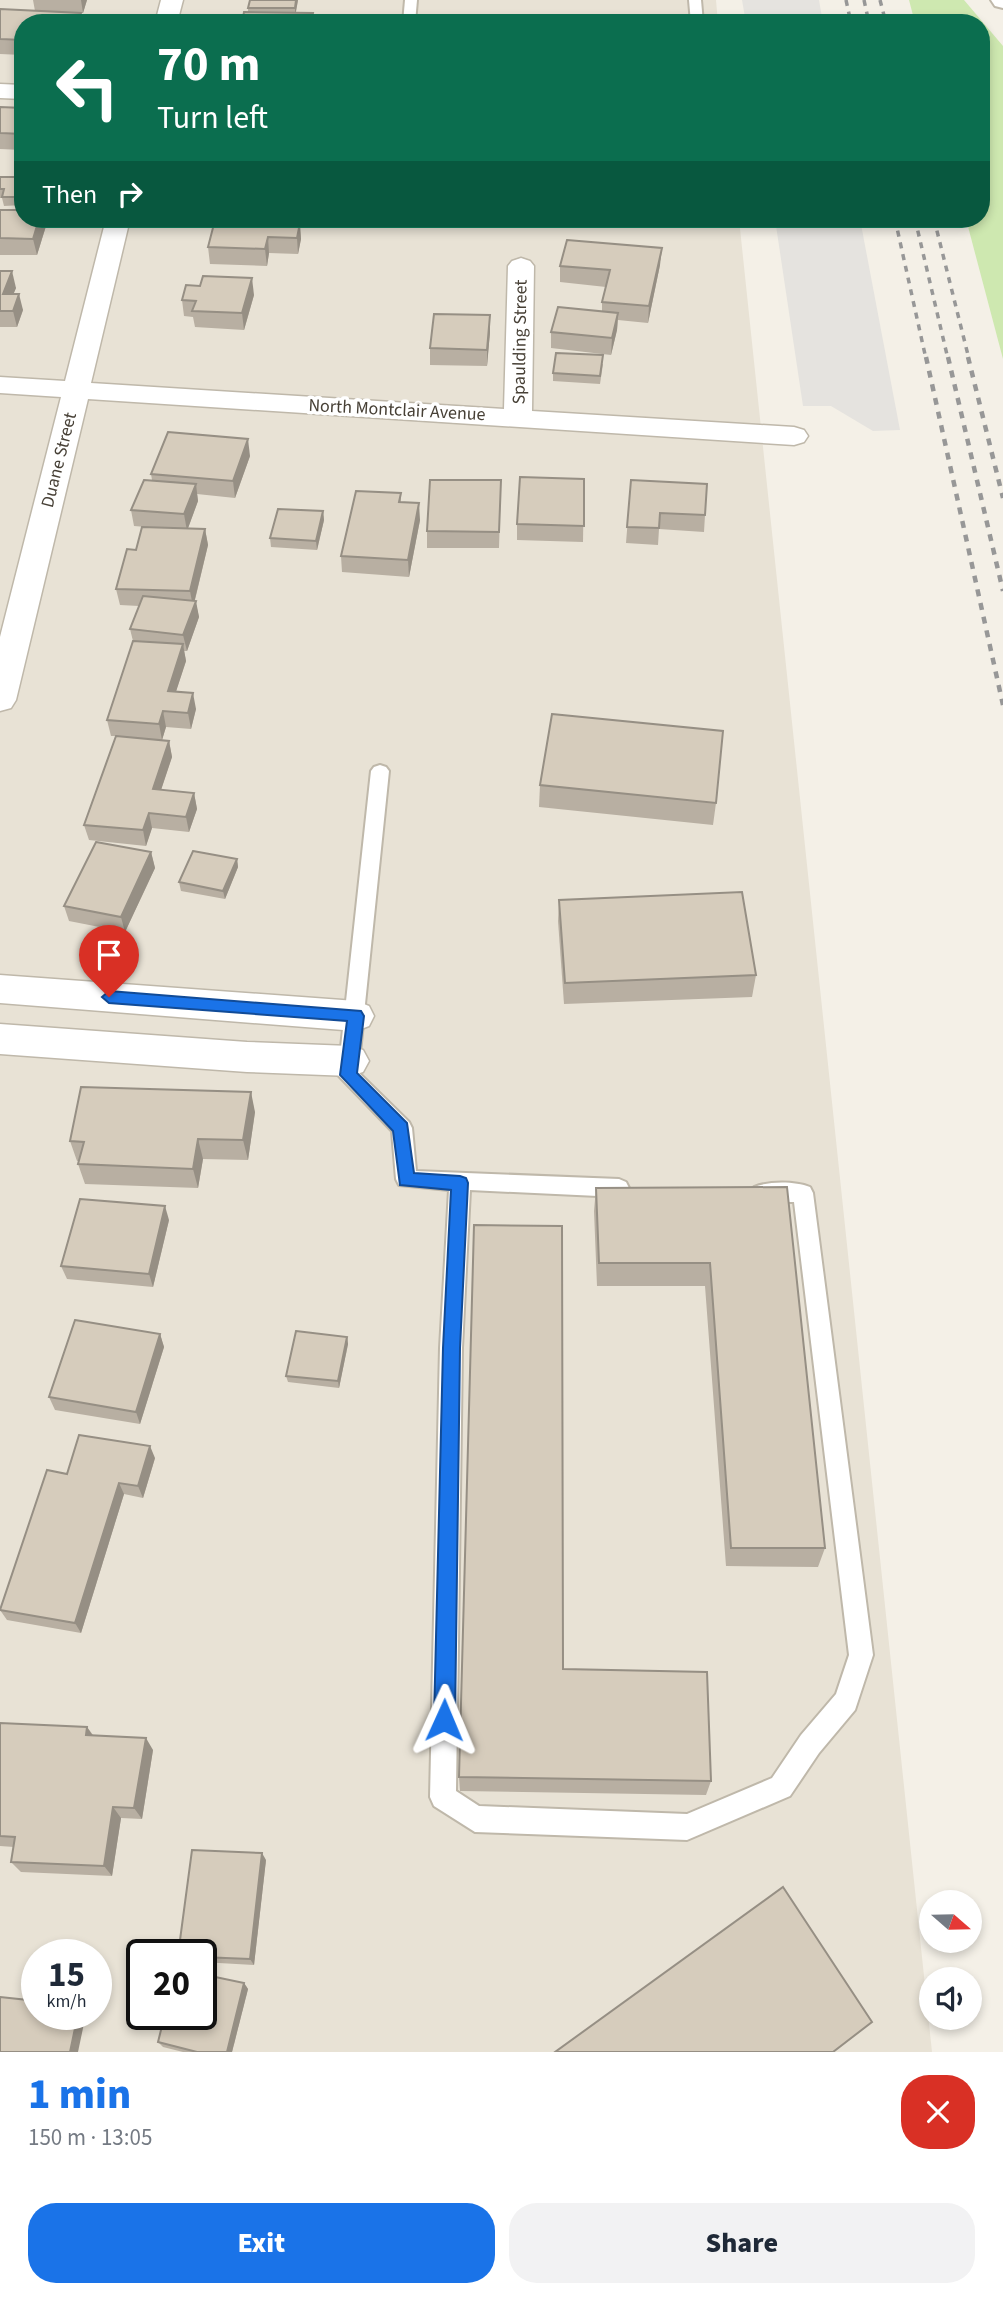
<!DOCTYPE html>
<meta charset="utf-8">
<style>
:root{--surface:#fff;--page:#f2f2f3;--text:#1f2937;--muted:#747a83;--accent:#1a73e8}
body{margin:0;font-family:"Source Sans 3",sans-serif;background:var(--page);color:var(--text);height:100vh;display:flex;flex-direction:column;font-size:26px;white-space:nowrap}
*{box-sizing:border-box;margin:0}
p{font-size:23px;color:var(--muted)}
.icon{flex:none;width:38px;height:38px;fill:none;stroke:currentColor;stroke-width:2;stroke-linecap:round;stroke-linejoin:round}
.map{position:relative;height:2052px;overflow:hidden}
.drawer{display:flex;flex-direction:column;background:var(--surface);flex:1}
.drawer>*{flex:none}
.banner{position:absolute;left:14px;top:14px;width:976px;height:214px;border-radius:28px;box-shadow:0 4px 10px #0003;background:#0b6e4f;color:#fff;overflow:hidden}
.needle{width:46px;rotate:110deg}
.fabs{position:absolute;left:919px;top:1890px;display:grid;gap:14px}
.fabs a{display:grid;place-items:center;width:63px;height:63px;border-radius:50%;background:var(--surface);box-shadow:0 4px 10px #0003;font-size:35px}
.speed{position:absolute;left:21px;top:1939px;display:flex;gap:14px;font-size:35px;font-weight:700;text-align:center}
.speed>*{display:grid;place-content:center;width:91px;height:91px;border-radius:50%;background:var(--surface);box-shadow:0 4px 10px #0003;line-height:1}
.speed small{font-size:18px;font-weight:400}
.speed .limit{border:4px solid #111;border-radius:10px;background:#fff;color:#111}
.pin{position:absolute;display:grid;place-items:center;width:60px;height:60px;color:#fff;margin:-72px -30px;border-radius:50% 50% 50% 0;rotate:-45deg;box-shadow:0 0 7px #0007}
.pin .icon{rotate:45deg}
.me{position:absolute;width:77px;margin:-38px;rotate:1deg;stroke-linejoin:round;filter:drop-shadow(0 0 5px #0008)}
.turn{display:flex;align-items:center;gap:24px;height:147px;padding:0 28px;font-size:32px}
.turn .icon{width:91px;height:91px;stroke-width:2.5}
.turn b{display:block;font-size:49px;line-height:60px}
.then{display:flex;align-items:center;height:66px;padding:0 28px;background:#0003;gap:14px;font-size:26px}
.round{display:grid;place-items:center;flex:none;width:74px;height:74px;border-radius:28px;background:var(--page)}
.headline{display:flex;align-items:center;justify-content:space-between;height:119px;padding:0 28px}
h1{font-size:42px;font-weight:800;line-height:52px;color:var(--accent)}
.cta{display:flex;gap:14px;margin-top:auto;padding:14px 28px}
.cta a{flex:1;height:80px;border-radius:28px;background:var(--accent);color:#fff;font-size:28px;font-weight:800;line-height:80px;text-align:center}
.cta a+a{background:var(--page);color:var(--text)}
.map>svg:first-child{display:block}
</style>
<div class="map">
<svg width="1003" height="2052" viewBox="0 0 1003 2052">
<rect width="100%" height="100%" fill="#f4f0e7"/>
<path fill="#e8e2d5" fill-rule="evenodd" d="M0,0H716L718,23H23V219H739L932,2052H0ZM37,1955H96V2014H37ZM142,1955H201V2014H142Z"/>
<polygon fill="#cee8b0" points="909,0 964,0 1003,46 1003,359 966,219 982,219 982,23 915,23"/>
<g fill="#e5e3df">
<polygon points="742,0 819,0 823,23 746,23"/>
<polygon points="775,219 860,219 900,430 873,431 831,406 803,406"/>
</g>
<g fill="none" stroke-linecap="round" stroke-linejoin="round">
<defs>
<g id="service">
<polygon points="405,0 417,0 415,23 403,23"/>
<polygon points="689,0 701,0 703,23 691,23"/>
<path d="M380,765L386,767L389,771L358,1072L409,1122L412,1128L416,1171L619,1179L626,1182L629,1188L626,1194L619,1197L470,1190L462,1348L456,1791L479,1806L687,1814L772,1778L801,1735L836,1694L849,1655L794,1202H761L754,1199L751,1193L754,1187C769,1181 795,1181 810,1187L813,1193L873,1655L855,1710L819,1753L790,1796L687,1840L475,1832L434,1806L430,1797L440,1348L449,1190L399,1185L396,1179L392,1131L338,1075L371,771L374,767Z"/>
</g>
<g id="minor">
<polygon points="161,0 183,0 177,23 155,23"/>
<polygon points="0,84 23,85 23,99 0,98"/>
<polygon points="106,219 130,219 91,383 504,409 508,266 512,261 521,258 530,261 534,266 532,411 794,427 804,430 808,436 804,442 794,445 88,399 16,700 11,708 0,711 0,637 61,397 0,393 0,377 65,381"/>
<polygon points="0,975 356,1001 369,1006 374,1016 369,1026 356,1031 0,1003"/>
<polygon points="0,1024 247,1042 350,1046 363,1050 369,1061 363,1072 350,1076 247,1072 0,1054"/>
</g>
<polygon id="tertiary" points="991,0 1003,0 1003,8 995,6"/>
</defs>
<use href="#service" stroke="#bfb8aa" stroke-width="4"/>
<use href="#minor" stroke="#bfb8aa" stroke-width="3"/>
<use href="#tertiary" stroke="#bfb8aa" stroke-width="4"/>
<use href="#service" fill="#fff" fill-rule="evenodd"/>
<use href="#minor" fill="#fff" fill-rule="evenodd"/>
<use href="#tertiary" fill="#fff" fill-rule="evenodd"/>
<g stroke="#979797" stroke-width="3.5" stroke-dasharray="6 6" stroke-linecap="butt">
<polyline points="846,0 851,23"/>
<polyline points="864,0 869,23"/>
<polyline points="880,0 886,23"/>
<polyline points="895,219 926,359"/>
<polyline points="915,219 948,359"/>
<polyline points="934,219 969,359"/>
</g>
<g stroke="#979797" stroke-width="4.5" stroke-dasharray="7 7" stroke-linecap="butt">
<polyline points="926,357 1003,705"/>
<polyline points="948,357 1003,591"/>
<polyline points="968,357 1003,498"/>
</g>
</g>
<g fill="#b8afa2">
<polygon points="33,0 87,0 83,13 81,13 83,23 23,23 23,55 0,54 0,10 35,11"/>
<polygon points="298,0 296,12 248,12 248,8"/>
<polygon points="0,107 23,108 23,150 0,149"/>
<polygon points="0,177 23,177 23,205 4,206 2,198 0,198"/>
<polygon points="0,210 23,219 44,219 46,226 37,255 0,255"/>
<polygon points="205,219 300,219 299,223 301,239 298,254 269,253 267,266 210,264 208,247 214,226 206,226"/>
<polygon points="660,265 648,323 618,320 617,330 611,355 551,348 551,332 602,311 602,302 606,287 560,282 560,266"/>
<polygon points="0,271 16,288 13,294 23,310 17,327 0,327"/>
<polygon points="254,295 244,330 195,327 193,317 184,316 182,300"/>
<polygon points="490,332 487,366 430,365 430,348"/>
<polygon points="603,364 600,384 553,381 553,373"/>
<polygon points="250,456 235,498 197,494 198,501 188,528 205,529 208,545 195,600 199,617 187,651 184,651 186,661 176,691 196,709 191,729 166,727 162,740 169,741 172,757 161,790 194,793 197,809 189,832 152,828 146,846 89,840 84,825 116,736 111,736 107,720 133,641 130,629 139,606 120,605 116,589 136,550 146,527 134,526 131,510 152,480 151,474"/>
<polygon points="584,479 583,542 517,540 517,524"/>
<polygon points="501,480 499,548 427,548 427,531"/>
<polygon points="631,480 705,515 704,532 659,529 658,545 626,543"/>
<polygon points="401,493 401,502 420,520 409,577 342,572 341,556"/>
<polygon points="323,511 324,520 317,550 271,547 270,538"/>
<polygon points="540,785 716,803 713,825 539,807"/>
<polygon points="151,852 155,868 125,932 69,921 64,906"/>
<polygon points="237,859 238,867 225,899 181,891 179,882"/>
<polygon points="559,900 756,975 752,997 564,1004 558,921"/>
<polygon points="255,1112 248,1160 203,1159 198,1188 85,1184 78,1164 79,1161 77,1161 70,1141"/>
<polygon points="787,1187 825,1548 818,1567 726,1566 705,1286 597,1286 594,1211 596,1188"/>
<polygon points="169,1220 153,1287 67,1279 61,1266"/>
<polygon points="160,1334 164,1347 140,1424 55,1410 49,1397"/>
<polygon points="347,1337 348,1344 339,1388 288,1382 286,1376"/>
<polygon points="155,1458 143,1498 124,1494 81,1633 7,1620 0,1610 67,1474"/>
<polygon points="563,1669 711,1781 706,1795 460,1791 459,1777"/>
<polygon points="0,1723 87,1727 93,1735 153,1750 142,1819 121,1818 112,1876 21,1872 11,1862 14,1847 0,1846"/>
<polygon points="266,1860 254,1965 201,1962 201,1955"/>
<polygon points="244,1983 248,1989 232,2052 183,2052 163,2047 158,2042"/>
</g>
<g fill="#968f84">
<polygon points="81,0 87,0 83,13"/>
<polygon points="296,0 298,0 295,16 295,8"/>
<polygon points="81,13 83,23 76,23"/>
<polygon points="39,219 44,219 46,226 37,255 33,239"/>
<polygon points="300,223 301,239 298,254 297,238"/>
<polygon points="268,237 269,253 267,266 265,249"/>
<polygon points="662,248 660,265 648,323 649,306"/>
<polygon points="12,271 16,288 7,310 3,294"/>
<polygon points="252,278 254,295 244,330 242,313"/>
<polygon points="19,294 23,310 17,327 13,311"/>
<polygon points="618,313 617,330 611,355 612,338"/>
<polygon points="490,315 490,332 487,366 487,350"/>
<polygon points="248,439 250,456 235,498 233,481"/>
<polygon points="196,484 198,501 187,531 184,514"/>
<polygon points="419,503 420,520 409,577 408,560"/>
<polygon points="323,511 324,520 317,550 316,541"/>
<polygon points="205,529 208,545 193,607 196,601 199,617 187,651 183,635 193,607 190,591"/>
<polygon points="183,644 186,661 171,707 168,691"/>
<polygon points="193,693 196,709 191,729 188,713"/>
<polygon points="163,711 166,727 162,740 159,724"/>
<polygon points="169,741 172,757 156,805 153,789"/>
<polygon points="194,793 197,809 189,832 186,817"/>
<polygon points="149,813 152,828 146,846 143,830"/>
<polygon points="151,852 155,868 125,932 121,917"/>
<polygon points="237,859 238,867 225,899 223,891"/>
<polygon points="251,1092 255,1112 248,1160 243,1140"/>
<polygon points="198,1139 203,1159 198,1188 193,1169"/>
<polygon points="165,1206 169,1220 153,1287 149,1274"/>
<polygon points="160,1334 164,1347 140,1424 136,1412"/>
<polygon points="347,1337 348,1344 339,1388 338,1381"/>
<polygon points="150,1446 155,1458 143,1498 138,1486"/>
<polygon points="119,1483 124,1494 81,1633 75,1623"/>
<polygon points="87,1727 95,1739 86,1735"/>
<polygon points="146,1738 153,1750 142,1819 134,1808"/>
<polygon points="113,1807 121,1818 112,1876 104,1866"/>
<polygon points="262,1853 266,1860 254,1965 250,1959"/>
<polygon points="244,1983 248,1989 232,2052 227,2052"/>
<polygon points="78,2014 86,2014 78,2052 70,2052"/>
</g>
<g fill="#d6ccbc" stroke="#968f84" stroke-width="2">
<polygon points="250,0 296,0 295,8 248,8"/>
<polygon points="0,9 81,13 76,23 23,23 23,40 0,39"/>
<polygon points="244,12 313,13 311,23 242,23"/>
<rect x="420" y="22" width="271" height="1"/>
<polygon points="0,107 23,108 23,134 0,133"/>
<polygon points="0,177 23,177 23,197 2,197 4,189 0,189"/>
<polygon points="0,210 23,210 23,219 39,219 33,239 0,238"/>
<polygon points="215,220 300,223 297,238 268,237 265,249 208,247"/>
<polygon points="567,240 662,248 649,306 602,302 610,270 560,266"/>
<polygon points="0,271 12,271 3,294 19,294 13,311 0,311"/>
<polygon points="203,276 252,278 242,313 192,311 196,301 182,300 186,285 200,286"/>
<polygon points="558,307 618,313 612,338 551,332"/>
<polygon points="434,314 490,315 487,350 430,348"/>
<polygon points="556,353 603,355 600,376 553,373"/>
<polygon points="168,432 248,439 233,481 151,474"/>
<polygon points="520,477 584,479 584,526 517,524"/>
<polygon points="144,480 196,484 184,514 131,510"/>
<polygon points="430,480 501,480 499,532 427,531"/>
<polygon points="631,480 707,484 705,515 660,513 659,528 627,527"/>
<polygon points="356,491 401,493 399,502 419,503 408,560 341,556"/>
<polygon points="278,509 323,511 316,541 270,538"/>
<polygon points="142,527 205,529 190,591 116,589 127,549 136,550"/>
<polygon points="143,596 196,601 183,635 130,629"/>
<polygon points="133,641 183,644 168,691 193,693 188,713 163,711 159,724 107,720"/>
<polygon points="552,714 723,731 716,803 540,785"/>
<polygon points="116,736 169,741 153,789 194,793 186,817 149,813 143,830 84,825"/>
<polygon points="96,842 151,852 121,917 64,906"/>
<polygon points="193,851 237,859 223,891 179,882"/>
<polygon points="742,892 756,975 565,983 559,900"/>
<polygon points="81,1087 251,1092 243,1140 198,1139 193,1169 78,1164 84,1142 70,1141"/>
<polygon points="787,1187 825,1548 731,1548 710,1263 599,1263 596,1188"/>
<polygon points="80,1199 165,1206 149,1274 61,1266"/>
<polygon points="474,1225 562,1226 563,1669 707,1672 711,1781 459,1777"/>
<polygon points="75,1320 160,1334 136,1412 49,1397"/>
<polygon points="296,1331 347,1337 338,1381 286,1376"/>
<polygon points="79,1435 150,1446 138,1486 119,1483 75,1623 0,1610 47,1470 67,1474"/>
<polygon points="0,1723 87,1727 86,1735 146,1738 134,1808 113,1807 104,1866 11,1862 15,1837 0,1836"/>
<polygon points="192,1850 262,1853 250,1959 201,1957 201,1955 178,1955"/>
<polygon points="783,1887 872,2022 833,2052 555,2052"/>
<polygon points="201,1974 244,1983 227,2052 197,2052 158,2042 165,2014 201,2014"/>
<polygon points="0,1997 37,2001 37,2014 78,2014 70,2052 0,2052"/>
</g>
<polygon fill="#1a73e8" stroke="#114b97" stroke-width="2" points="109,991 361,1011 364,1016 357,1073 407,1123 414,1173 460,1176 466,1178 468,1183 460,1348 455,1720 452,1727 444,1730 437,1727 434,1720 443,1348 451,1190 400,1185 393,1131 340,1075 347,1021 109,1003 102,997"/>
<g text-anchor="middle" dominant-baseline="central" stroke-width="7" stroke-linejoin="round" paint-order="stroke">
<g font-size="18" fill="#474036" stroke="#fff">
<text transform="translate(520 342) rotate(-89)">Spaulding Street</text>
<text transform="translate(397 410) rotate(3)">North Montclair Avenue</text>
<text transform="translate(59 460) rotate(-76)">Duane Street</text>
</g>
</g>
</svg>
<div class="fabs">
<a><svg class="needle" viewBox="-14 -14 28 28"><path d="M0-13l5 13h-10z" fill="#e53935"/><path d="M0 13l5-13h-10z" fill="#747a83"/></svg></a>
<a><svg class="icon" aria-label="sound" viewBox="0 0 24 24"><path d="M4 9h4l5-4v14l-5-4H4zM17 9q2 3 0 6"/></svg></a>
</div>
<div class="speed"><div>15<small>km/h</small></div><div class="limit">20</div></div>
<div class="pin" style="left:109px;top:997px;background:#d93025"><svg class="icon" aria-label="arrive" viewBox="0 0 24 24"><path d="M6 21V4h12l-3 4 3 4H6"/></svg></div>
<svg class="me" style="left:444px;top:1720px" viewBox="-20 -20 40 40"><path d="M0-17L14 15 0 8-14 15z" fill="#1a73e8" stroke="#fff" stroke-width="4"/></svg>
<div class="banner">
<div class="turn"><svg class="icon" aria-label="left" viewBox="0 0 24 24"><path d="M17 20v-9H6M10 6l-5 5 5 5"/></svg><div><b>70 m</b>Turn left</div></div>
<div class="then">Then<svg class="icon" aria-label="right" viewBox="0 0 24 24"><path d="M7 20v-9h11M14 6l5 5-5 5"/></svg></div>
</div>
</div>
<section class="drawer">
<div class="headline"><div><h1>1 min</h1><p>150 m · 13:05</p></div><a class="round" style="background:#d93025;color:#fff"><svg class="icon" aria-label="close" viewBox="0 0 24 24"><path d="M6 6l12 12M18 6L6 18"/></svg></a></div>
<div class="cta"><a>Exit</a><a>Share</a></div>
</section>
